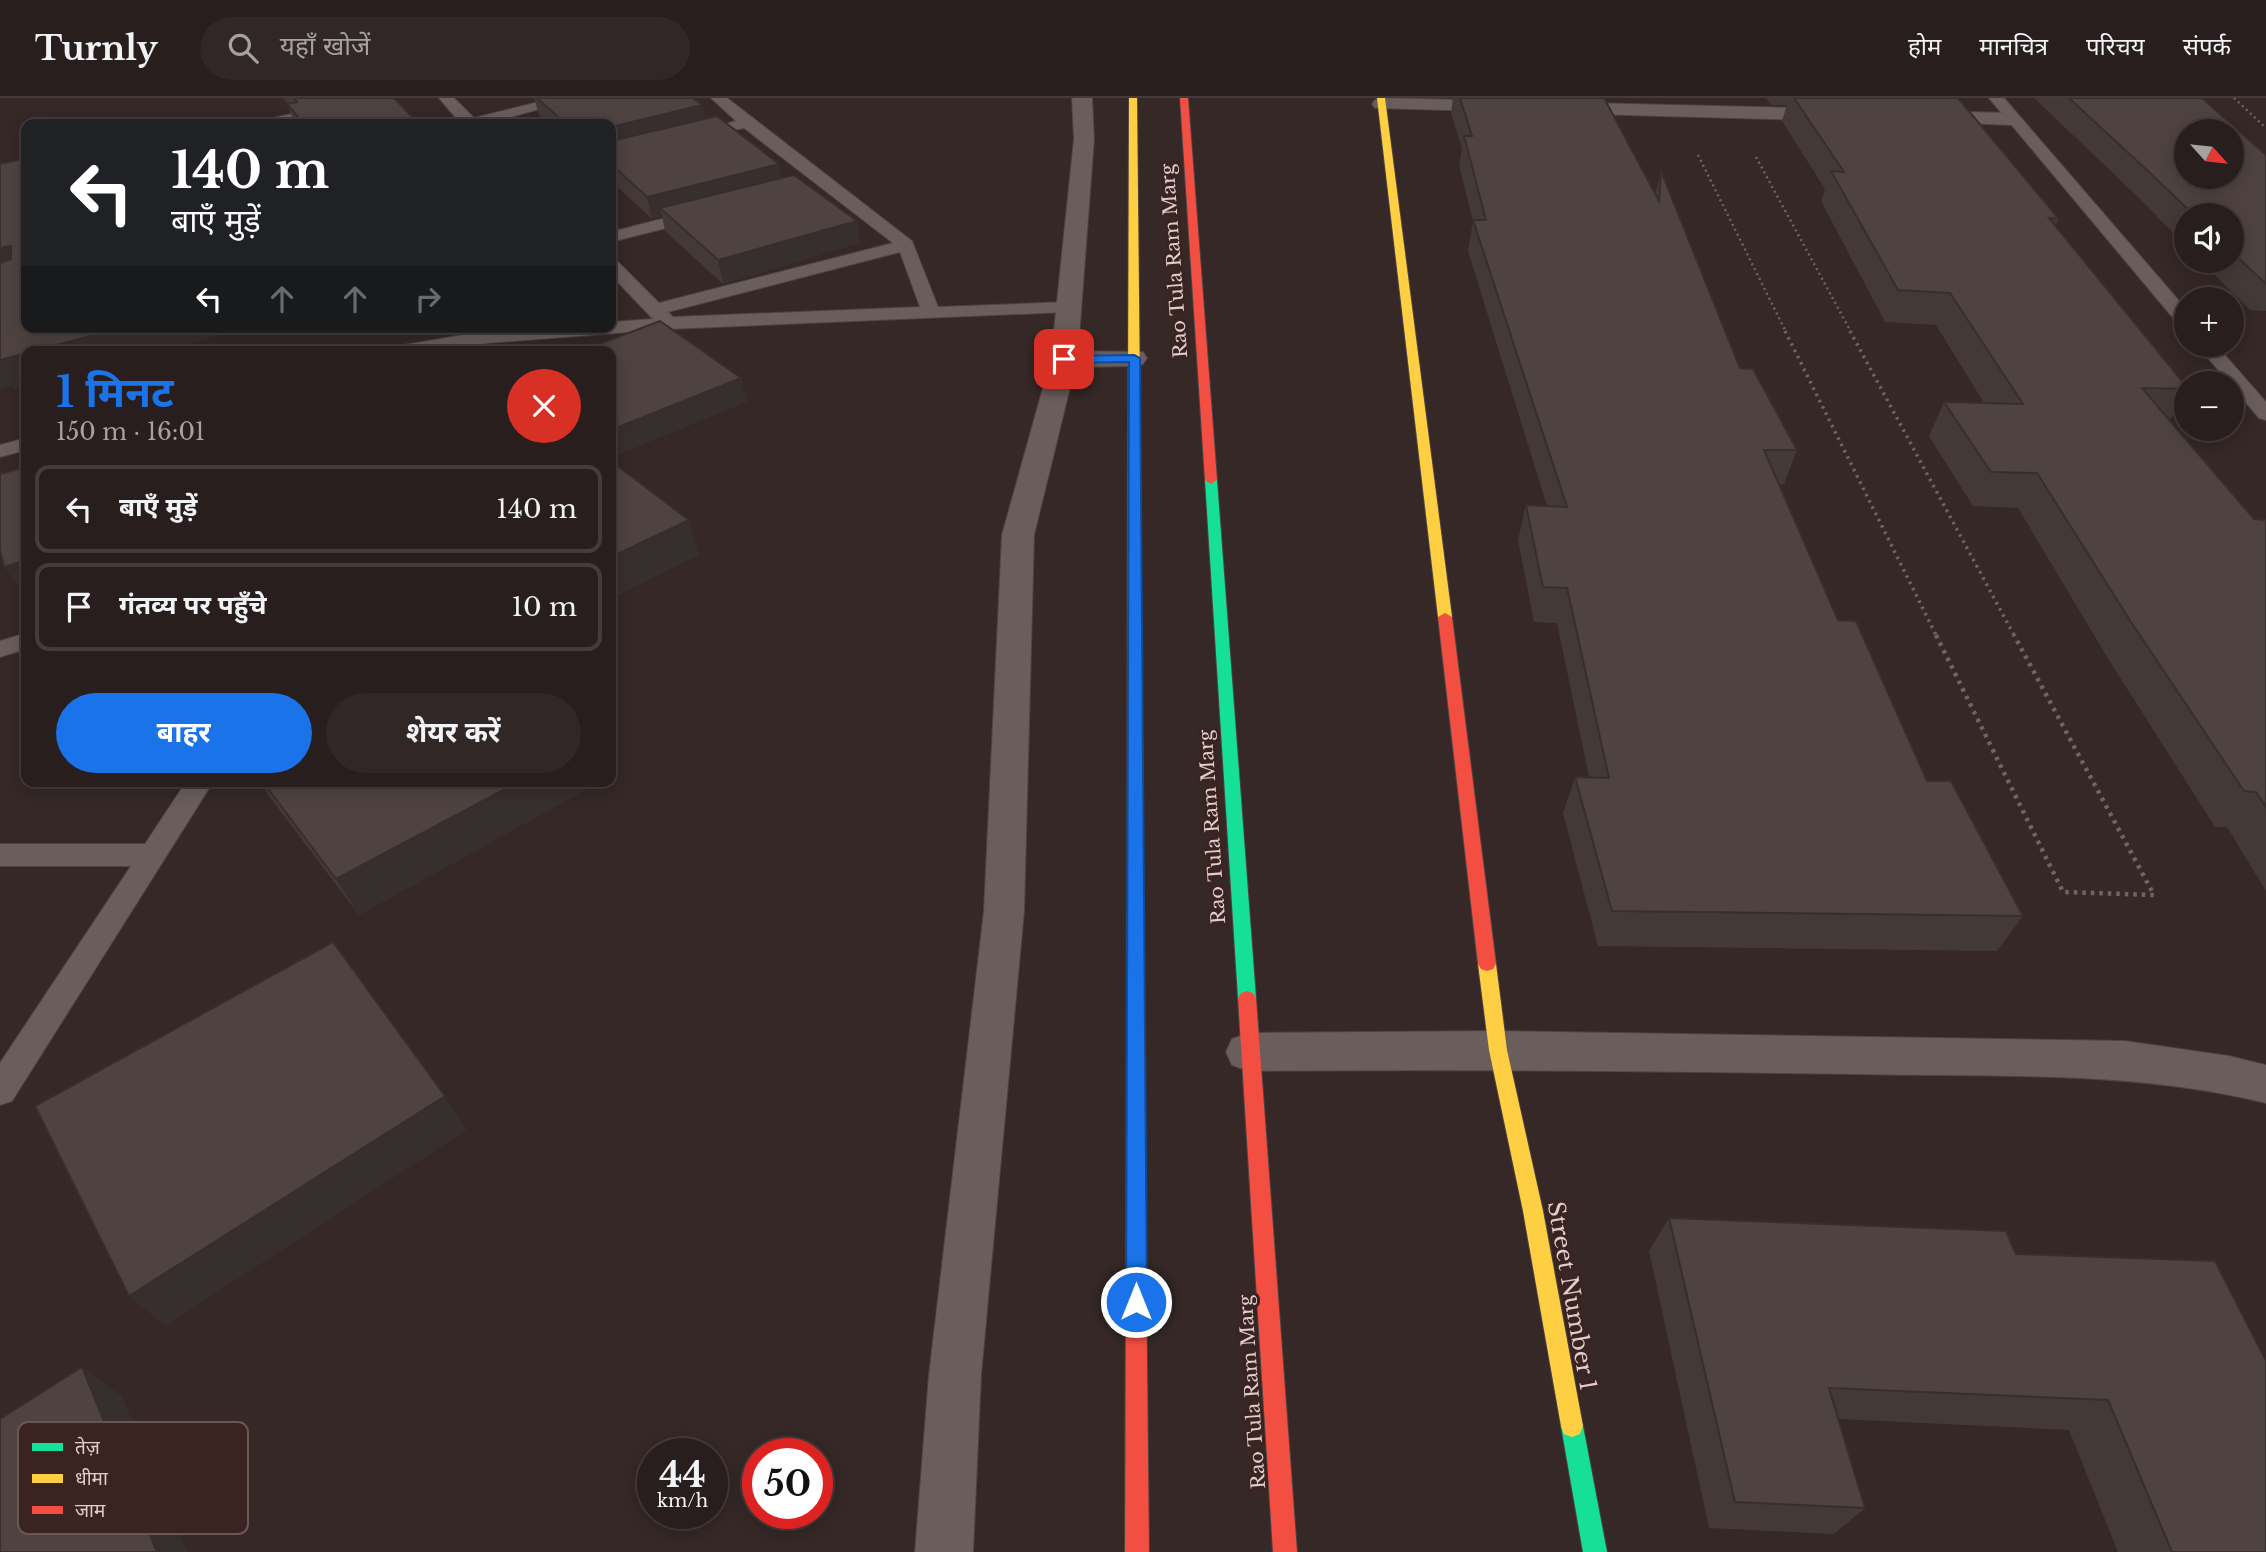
<!DOCTYPE html>
<html lang="hi">
<meta charset="utf-8">
<style>
:root{--surface:#281e1d;--page:#302726;--text:#f1f3f6;--muted:#a5a2a4;--line:#443c3b;--accent:#1a73e8}
body{margin:0;font-family:"Libre Baskerville","Noto Sans Devanagari",serif;background:var(--page);color:var(--text);height:100vh;display:flex;flex-direction:column;font-size:26px;white-space:nowrap}
*{box-sizing:border-box;margin:0}
p{font-size:23px;color:var(--muted)}
.icon{flex:none;width:38px;height:38px;fill:none;stroke:currentColor;stroke-width:2;stroke-linecap:round;stroke-linejoin:round}
.map{position:relative;flex:1;overflow:hidden}
.sheet{position:absolute;left:21px;top:248px;width:595px;height:441px;display:flex;flex-direction:column;background:var(--surface);border-radius:14px;box-shadow:0 4px 18px #0003,0 0 0 2px var(--line)}
.sheet>*{flex:none}
.top-card{position:absolute;left:21px;top:21px;width:595px;height:214px;border-radius:14px;box-shadow:0 4px 18px #0003,0 0 0 2px var(--line);background:#202124;color:#fff;overflow:hidden}
.needle{width:46px;rotate:117deg}
.buttons{position:absolute;left:2174px;top:21px;display:grid;gap:14px}
.buttons a{display:grid;place-items:center;width:70px;height:70px;border-radius:50%;background:var(--surface);box-shadow:0 4px 18px #0003,0 0 0 2px var(--line);font-size:35px}
.speed{position:absolute;left:637px;top:1340px;display:flex;gap:14px;font-size:35px;font-weight:700;text-align:center}
.speed>*{display:grid;place-content:center;width:91px;height:91px;border-radius:50%;background:var(--surface);box-shadow:0 4px 18px #0003,0 0 0 2px var(--line);line-height:1}
.speed small{font-size:18px;font-weight:400}
.speed .limit{border:10px solid #d22;background:#fff;color:#111}
.pin{position:absolute;display:grid;place-items:center;width:60px;height:60px;color:#fff;margin:-30px;border-radius:14px;box-shadow:0 4px 10px #0006}
.me{position:absolute;width:77px;margin:-38px;rotate:0deg;stroke-linejoin:round;filter:drop-shadow(0 0 5px #0008)}
.turn{display:flex;align-items:center;gap:24px;height:147px;padding:0 35px;font-size:32px}
.turn .icon{width:91px;height:91px;stroke-width:2.5}
.turn b{display:block;font-size:49px;line-height:60px}
.lanes{display:flex;align-items:center;height:66px;padding:0 35px;background:#0003;justify-content:center;gap:35px;direction:ltr}
.lanes .off{opacity:.35}
.round{display:grid;place-items:center;flex:none;width:74px;height:74px;border-radius:37px;background:var(--page)}
.headline{display:flex;align-items:center;justify-content:space-between;height:119px;padding:0 35px}
h1{font-size:42px;font-weight:700;line-height:52px;color:var(--accent)}
.primary-button{display:flex;gap:14px;margin-top:auto;padding:14px 35px}
.primary-button a{flex:1;height:80px;border-radius:42px;background:var(--accent);color:#fff;font-size:28px;font-weight:700;line-height:80px;text-align:center}
.primary-button a+a{background:var(--page);color:var(--text)}
ul{padding:0;list-style:none}
li{display:flex;align-items:center;gap:21px;height:88px;margin:0 14px 10px;padding:0 21px;border:4px solid var(--line);border-radius:14px}
li div{flex:1}
li b{display:block;font-size:26px}
li em{font-style:normal}
header{display:flex;align-items:center;gap:42px;box-sizing:border-box;height:98px;padding:0 35px;background:var(--surface);border-bottom:2px solid var(--line)}
header strong{font-size:33px}
nav{display:flex;gap:38px;margin-inline-start:auto;font-size:24px}
.search{width:490px;height:63px;background:var(--page);display:flex;align-items:center;gap:18px;box-sizing:border-box;padding:0 24px;border-radius:38px;color:var(--muted);font-size:26px}
.map>svg:first-child{display:block}
</style>
<header>
<strong>Turnly</strong>
<div class="search"><svg class="icon" aria-label="search" viewBox="0 0 24 24"><circle cx="10" cy="10" r="6"/><path d="M15 15l6 6"/></svg>यहाँ खोजें</div>
<nav><a>होम</a><a>मानचित्र</a><a>परिचय</a><a>संपर्क</a></nav>
</header>
<div class="map">
<svg width="2266" height="1454" viewBox="0 0 2266 1454">
<rect width="100%" height="100%" fill="#352827"/>
<g fill="none" stroke-linecap="round" stroke-linejoin="round">
<defs>
<g id="lane">
<polygon points="364,0 391,0 384,4 283,26 257,26 264,22"/>
<polygon points="439,0 454,0 474,20 555,0 580,0 485,26 461,26"/>
<path d="M711,0H727L912,143L938,209L1067,204L1076,209L1067,214L668,231L487,245L433,254H389L398,248L487,233L611,229V224L653,221L611,177V162L617,163L659,205L893,145L744,30L690,41V35L736,23ZM900,154L920,209L673,219L668,214Z"/>
<polygon points="1989,0 2004,0 2186,211 2186,229 2179,227"/>
<polygon points="700,111 706,112 706,120 611,144 611,134"/>
<polygon points="2197,247 2216,247 2266,304 2266,322 2259,320"/>
<polygon points="26,340 26,352 0,359 0,347"/>
<polygon points="26,535 26,551 0,559 0,543"/>
<polygon points="186,684 213,684 12,1003 0,1007 0,965 131,768 0,768 0,746 145,746"/>
</g>
<g id="street">
<polygon points="1072,0 1092,0 1094,41 1078,253 1143,254 1147,260 1143,266 1134,268 1075,269 1034,437 1024,813 981,1277 973,1454 915,1454 929,1277 984,813 1002,437 1051,261 1074,41"/>
<polygon points="1382,0 1838,11 1848,17 1838,23 1375,10 1372,6 1375,2"/>
<polygon points="1922,13 2011,15 2021,21 2011,27 1915,23 1912,19"/>
<path d="M1498,933L2125,943L2229,958L2266,967V1005C2132,972 1993,979 1856,976C1653,973 1451,971 1248,973L1232,967L1226,954L1232,941L1248,935Z"/>
</g>
<g id="fast">
<polygon points="1134,294 1140,297 1143,803 1141,807 1129,807 1127,803 1128,297"/>
<polygon points="1211,378 1217,382 1256,900 1253,905 1247,907 1241,905 1238,900 1205,382"/>
<polygon points="1572,1317 1580,1320 1583,1328 1607,1454 1583,1454 1561,1328 1564,1320"/>
</g>
<g id="slow">
<polygon points="1129,0 1137,0 1140,297 1134,300 1128,297"/>
<polygon points="1377,0 1385,0 1452,519 1445,523 1438,519"/>
<polygon points="1135,797 1141,799 1143,803 1146,1165 1143,1172 1136,1175 1129,1172 1126,1165 1127,803 1129,799"/>
<polygon points="1487,859 1493,861 1496,866 1507,952 1543,1113 1583,1328 1580,1336 1572,1339 1564,1336 1561,1328 1523,1113 1489,952 1478,866 1481,861"/>
</g>
<g id="jam">
<polygon points="1180,0 1188,0 1217,382 1211,386 1205,382"/>
<polygon points="1445,515 1452,519 1496,866 1493,871 1487,873 1481,871 1478,866 1438,519"/>
<polygon points="1247,893 1253,895 1256,900 1297,1454 1273,1454 1238,900 1241,895"/>
<polygon points="1136,1155 1143,1158 1146,1165 1149,1454 1125,1454 1126,1165 1129,1158"/>
</g>
</defs>
<use href="#lane" stroke="#4e4342" stroke-width="2"/>
<use href="#street" stroke="#4e4342" stroke-width="2"/>
<use href="#fast" stroke="#4e4342" stroke-width="2"/>
<use href="#slow" stroke="#4e4342" stroke-width="2"/>
<use href="#jam" stroke="#4e4342" stroke-width="2"/>
<g stroke="#6e6462" stroke-width="2.5" stroke-dasharray="2 3.5" stroke-linecap="butt">
<polyline points="2234,0 2266,30"/>
<polyline points="1698,57 1786,234"/>
<polyline points="1756,59 1851,234"/>
</g>
<g stroke="#6e6462" stroke-width="3.5" stroke-dasharray="2.5 4.5" stroke-linecap="butt">
<polyline points="1785,233 1937,539"/>
<polyline points="1850,233 2015,539"/>
</g>
<polyline stroke="#6e6462" stroke-width="4.5" stroke-dasharray="3.5 5" stroke-linecap="butt" points="1936,537 2063,794 2154,797 2014,537"/>
<use href="#lane" fill="#6a5e5d" fill-rule="evenodd"/>
<use href="#street" fill="#6a5e5d" fill-rule="evenodd"/>
<use href="#fast" fill="#16e098" fill-rule="evenodd"/>
<use href="#slow" fill="#ffcf43" fill-rule="evenodd"/>
<use href="#jam" fill="#f24e42" fill-rule="evenodd"/>
</g>
<g fill="#433a37">
<polygon points="283,0 394,0 419,26 295,26 287,6 288,6"/>
<polygon points="534,0 693,0 705,20 782,80 857,123 860,145 723,186 665,133 662,118 652,121 611,83 611,26 549,26 539,17"/>
<polygon points="1453,0 1604,0 1655,96 1661,73 1740,270 1797,352 1784,386 1780,386 1838,522 1927,683 2023,818 1997,853 1598,848 1563,715 1575,679 1589,679 1557,525 1534,524 1518,442 1526,407 1547,408 1468,153 1473,123 1459,67 1462,51 1451,15"/>
<polygon points="1766,0 1958,0 2059,121 2055,128 2186,288 2186,297 2170,322 2254,421 2266,422 2266,793 2227,729 2215,729 2107,559 2018,410 1973,408 1929,338 1944,304 1984,305 1936,227 1885,224 1821,103 1825,91 1782,23 1787,7 1771,7"/>
<polygon points="2034,0 2202,0 2266,57 2266,213 2250,212 2201,163 2231,163 2231,117 2186,117 2186,148 2138,99"/>
<polygon points="260,684 586,684 589,690 359,817 269,698"/>
<polygon points="1669,1120 2016,1156 2266,1454 2118,1454 2069,1332 1839,1321 1865,1410 1834,1436 1709,1430 1649,1153"/>
</g>
<g fill="#372f2d">
<polygon points="702,7 707,28 611,51 611,29"/>
<polygon points="779,66 783,88 660,110 662,118 652,121 647,99"/>
<polygon points="857,123 860,145 723,186 718,162"/>
<polygon points="11,148 26,174 0,181 0,150"/>
<polygon points="124,229 249,229 158,254 30,254"/>
<polygon points="26,255 26,289 15,292 12,288 0,291 0,262"/>
<polygon points="741,280 747,304 611,360 611,332"/>
<polygon points="689,422 699,457 611,501 611,459"/>
<polygon points="26,462 26,499 4,469"/>
<polygon points="518,684 586,684 589,690 359,817 336,781"/>
<polygon points="445,998 467,1032 165,1228 129,1198"/>
<polygon points="82,1269 122,1298 187,1454 157,1454"/>
</g>
<g fill="#4e4340" stroke="#372f2d" stroke-width="2" fill-rule="evenodd">
<polygon points="294,0 394,0 419,26 304,26 287,6 297,4"/>
<polygon points="537,0 693,0 702,7 611,29 611,26 566,26"/>
<polygon points="1460,0 1604,0 1659,103 1661,73 1740,270 1753,271 1797,352 1764,352 1838,522 1856,523 1927,683 1951,683 2023,818 1612,813 1575,679 1609,680 1567,490 1543,489 1526,407 1567,409 1473,122 1486,122 1464,38 1472,38"/>
<polygon points="1794,0 1958,0 2059,121 2049,120 2186,288 2186,291 2142,290 2254,421 2266,422 2266,709 2256,694 2244,693 2131,524 2037,375 1991,374 1944,304 2023,306 1950,195 1898,192 1831,73 1844,74"/>
<path d="M2069,0H2202L2266,57V77H2265H2266V186L2231,153V117H2194L2150,75ZM2186,33H2231V79H2186Z"/>
<polygon points="717,18 779,66 647,99 611,66 611,43"/>
<polygon points="26,60 26,229 124,229 30,254 26,254 26,255 0,262 0,165 11,161 11,148 0,150 0,66"/>
<polygon points="794,77 857,123 718,162 660,110"/>
<polygon points="660,223 741,280 611,332 611,254 578,254"/>
<polygon points="611,363 689,422 611,459"/>
<polygon points="26,369 26,462 4,469 0,452 0,376"/>
<polygon points="263,684 518,684 336,781"/>
<polygon points="333,844 445,998 129,1198 35,1008"/>
<polygon points="1669,1120 2006,1133 2016,1156 2215,1163 2266,1263 2266,1454 2172,1454 2108,1302 1829,1290 1865,1410 1735,1404"/>
<polygon points="82,1269 157,1454 0,1454 0,1321"/>
</g>
<polygon fill="#1a73e8" stroke="#114b97" stroke-width="2" points="1134,257 1140,260 1147,1204 1144,1211 1136,1214 1129,1211 1126,1204 1129,264 1064,265 1059,261 1064,258"/>
<g text-anchor="middle" dominant-baseline="central" stroke-width="6" stroke-linejoin="round" paint-order="stroke">
<g font-size="19" fill="#dececc" stroke="#3b2321">
<text transform="translate(1174 163) rotate(-94)">Rao Tula Ram Marg</text>
<text transform="translate(1212 729) rotate(-94)">Rao Tula Ram Marg</text>
<text transform="translate(1252 1294) rotate(-94)">Rao Tula Ram Marg</text>
</g>
<g font-size="23" fill="#dececc" stroke="#3b2321">
<text transform="translate(1572 1198) rotate(80)">Street Number 1</text>
</g>
</g>
<rect x="18" y="1324" width="230" height="112" rx="10" fill="#3b2321" stroke="#6c5654" stroke-width="2"/>
<rect x="32" y="1345" width="31" height="8" fill="#16e098"/>
<rect x="32" y="1376" width="31" height="9" fill="#ffcf43"/>
<rect x="32" y="1408" width="31" height="8" fill="#f24e42"/>
<g font-size="19" fill="#dececc">
<text x="75" y="1356">तेज़</text>
<text x="75" y="1387">धीमा</text>
<text x="75" y="1419">जाम</text>
</g>
</svg>
<div class="buttons">
<a><svg class="needle" viewBox="-14 -14 28 28"><path d="M0-13l5 13h-10z" fill="#e53935"/><path d="M0 13l5-13h-10z" fill="#a5a2a4"/></svg></a>
<a><svg class="icon" aria-label="sound" viewBox="0 0 24 24"><path d="M4 9h4l5-4v14l-5-4H4zM17 9q2 3 0 6"/></svg></a>
<a>+</a>
<a>−</a>
</div>
<div class="speed"><div>44<small>km/h</small></div><div class="limit">50</div></div>
<div class="pin" style="left:1064px;top:261px;background:#d93025"><svg class="icon" aria-label="arrive" viewBox="0 0 24 24"><path d="M6 21V4h12l-3 4 3 4H6"/></svg></div>
<svg class="me" style="left:1136px;top:1204px" viewBox="-20 -20 40 40"><circle r="17" fill="#1a73e8" stroke="#fff" stroke-width="3"/><path d="M0-11L8 9 0 5-8 9z" fill="#fff"/></svg>
<div class="top-card">
<div class="turn"><svg class="icon" aria-label="left" viewBox="0 0 24 24"><path d="M17 20v-9H6M10 6l-5 5 5 5"/></svg><div><b>140 m</b>बाएँ मुड़ें</div></div>
<div class="lanes"><svg class="icon" aria-label="left" viewBox="0 0 24 24"><path d="M17 20v-9H6M10 6l-5 5 5 5"/></svg><svg class="icon off" aria-label="ahead" viewBox="0 0 24 24"><path d="M12 20V5M6 11l6-6 6 6"/></svg><svg class="icon off" aria-label="ahead" viewBox="0 0 24 24"><path d="M12 20V5M6 11l6-6 6 6"/></svg><svg class="icon off" aria-label="right" viewBox="0 0 24 24"><path d="M7 20v-9h11M14 6l5 5-5 5"/></svg></div>
</div>
<section class="sheet">
<div class="headline"><div><h1>1 मिनट</h1><p>150 m · 16:01</p></div><a class="round" style="background:#d93025;color:#fff"><svg class="icon" aria-label="close" viewBox="0 0 24 24"><path d="M6 6l12 12M18 6L6 18"/></svg></a></div>
<ul>
<li><svg class="icon" aria-label="left" viewBox="0 0 24 24"><path d="M17 20v-9H6M10 6l-5 5 5 5"/></svg><div><b>बाएँ मुड़ें</b></div><em>140 m</em></li>
<li><svg class="icon" aria-label="arrive" viewBox="0 0 24 24"><path d="M6 21V4h12l-3 4 3 4H6"/></svg><div><b>गंतव्य पर पहुँचे</b></div><em>10 m</em></li>
</ul>
<div class="primary-button"><a>बाहर</a><a>शेयर करें</a></div>
</section>
</div>
